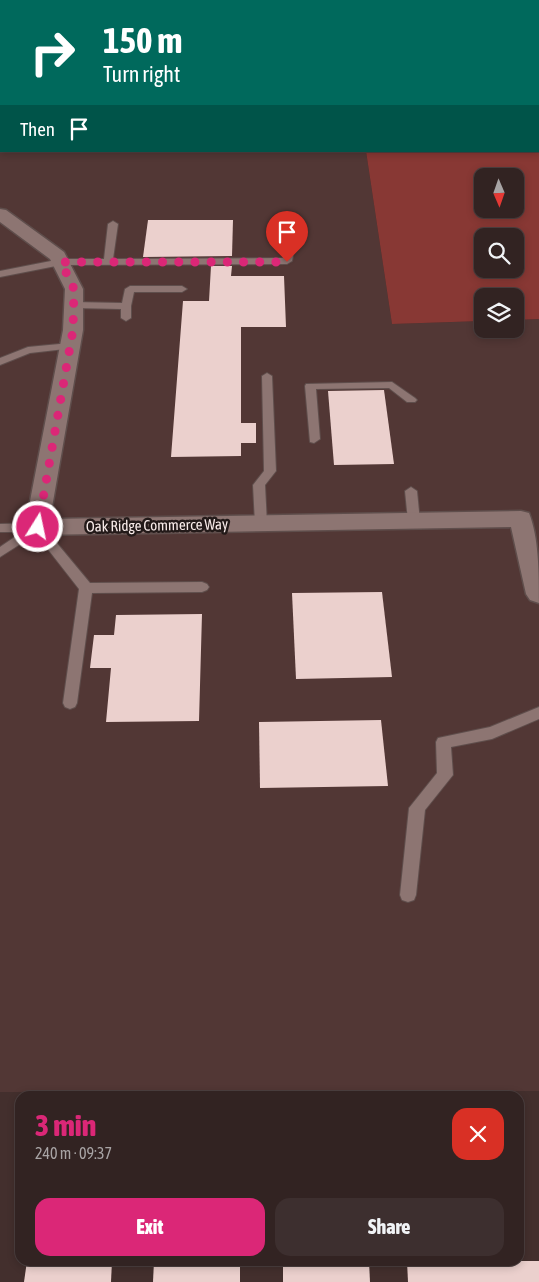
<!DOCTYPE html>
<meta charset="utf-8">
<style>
:root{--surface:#322322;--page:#3d2f2f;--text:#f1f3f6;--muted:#a8a4a5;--line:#4d4040;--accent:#db2777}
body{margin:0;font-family:"Asap Condensed",sans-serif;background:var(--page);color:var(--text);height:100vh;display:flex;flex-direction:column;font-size:19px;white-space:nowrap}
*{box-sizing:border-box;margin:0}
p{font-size:16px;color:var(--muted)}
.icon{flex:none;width:28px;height:28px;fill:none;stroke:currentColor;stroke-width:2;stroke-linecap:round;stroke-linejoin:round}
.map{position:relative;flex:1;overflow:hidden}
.drawer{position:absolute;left:15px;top:1091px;width:509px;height:175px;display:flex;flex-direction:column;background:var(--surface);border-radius:15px;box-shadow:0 2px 8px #0003,0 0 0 1px var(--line)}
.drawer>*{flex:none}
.top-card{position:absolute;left:0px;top:0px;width:540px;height:152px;box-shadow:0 2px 8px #0003,0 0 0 1px var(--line);background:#00695c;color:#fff;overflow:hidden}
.needle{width:32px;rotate:178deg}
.buttons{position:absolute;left:474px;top:168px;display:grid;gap:10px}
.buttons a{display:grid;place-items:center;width:50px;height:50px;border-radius:10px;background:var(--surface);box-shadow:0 2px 8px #0003,0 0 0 1px var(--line);font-size:25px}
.pin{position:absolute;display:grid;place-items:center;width:42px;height:42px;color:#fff;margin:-51px -21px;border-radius:50% 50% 50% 0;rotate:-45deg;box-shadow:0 0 5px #0007}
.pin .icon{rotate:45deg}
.me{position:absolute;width:55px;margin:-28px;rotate:10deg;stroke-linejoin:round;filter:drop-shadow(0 0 4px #0008)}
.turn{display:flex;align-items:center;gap:18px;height:105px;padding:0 20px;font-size:22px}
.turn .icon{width:65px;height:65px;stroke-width:2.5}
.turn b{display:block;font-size:35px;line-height:42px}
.then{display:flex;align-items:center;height:48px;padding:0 20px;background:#0003;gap:10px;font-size:19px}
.round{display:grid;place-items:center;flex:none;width:52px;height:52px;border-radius:15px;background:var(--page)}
.headline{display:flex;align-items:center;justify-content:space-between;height:85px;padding:0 20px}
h1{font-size:30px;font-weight:800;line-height:38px;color:var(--accent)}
.primary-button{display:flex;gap:10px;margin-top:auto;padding:10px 20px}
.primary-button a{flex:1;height:58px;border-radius:15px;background:var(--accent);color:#fff;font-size:20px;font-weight:800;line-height:58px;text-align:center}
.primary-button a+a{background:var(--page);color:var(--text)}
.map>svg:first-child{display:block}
</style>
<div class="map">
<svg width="539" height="1282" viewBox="0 0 539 1282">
<rect width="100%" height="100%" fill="#432f2d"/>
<polygon fill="#523735" points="0,21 1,151 366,151 392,324 482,321 482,329 515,329 515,320 539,319 539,1091 0,1092"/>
<g fill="#883834" fill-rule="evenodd">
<polygon points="14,0 528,0 532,1 11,1"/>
<path d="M539,3V319L515,320V296H482V321L392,324L366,151H539ZM482,176H515V209H482ZM515,236V269H482V236Z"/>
</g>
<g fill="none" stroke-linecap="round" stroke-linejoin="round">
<rect fill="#460a0b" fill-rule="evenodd" x="0" y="15" width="1" height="3"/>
</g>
<g fill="#ebd0cd">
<polygon points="148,220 233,220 232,256 143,257"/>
<polygon points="211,266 232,266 231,276 284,276 286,327 241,327 241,423 256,423 256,443 241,443 241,456 171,457 183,301 209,301"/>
<polygon points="384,390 394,464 334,465 328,391"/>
<polygon points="382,592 392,677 296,679 292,593"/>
<polygon points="202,614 199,721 106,722 111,668 90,668 94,635 114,635 116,615"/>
<polygon points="381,720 388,786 260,788 259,722"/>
<polygon points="27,1261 112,1261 111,1282 24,1282"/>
<polygon points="154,1261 240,1261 240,1282 153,1282"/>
<polygon points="283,1261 369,1261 370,1282 283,1282"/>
<polygon points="407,1261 539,1261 539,1282 408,1282"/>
</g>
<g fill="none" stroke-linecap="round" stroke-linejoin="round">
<defs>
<g id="lane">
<rect x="0" y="100" width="1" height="4"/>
<polygon points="0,142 1,143 1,148 0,148"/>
<polygon points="113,221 118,224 113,259 283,258 288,230 293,227 298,230 292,261 287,264 61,265 0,277 0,271 61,259 104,259 108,224"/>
<polygon points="130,286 182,286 187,289 182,292 134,292 131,306 131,318 126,321 121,318 121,309 74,308 69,305 74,302 122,303 125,289"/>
<polygon points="70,343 75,346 74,348 30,353 0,365 0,358 28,347"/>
<polygon points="267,373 272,376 276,471 265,485 267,524 261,528 255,524 253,485 264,471 262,376"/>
<polygon points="392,382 415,398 417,400 415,402 407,402 389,388 316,389 320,439 314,443 310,442 305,386 306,384"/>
<polygon points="411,487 417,491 420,521 414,525 408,521 405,491"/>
<polygon points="37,523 41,524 90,583 202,582 207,584 209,587 207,590 202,592 92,593 77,703 75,707 70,709 65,707 63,703 79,589 36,534 0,557 0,547 22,532 0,532 0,524"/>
<polygon points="539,707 539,719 492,739 451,747 453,775 425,810 416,895 414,900 408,902 402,900 400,895 409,808 437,773 436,742 438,738 490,727"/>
</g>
<path id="street" d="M0,209L6,210L64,252L83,289V330L50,519L521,511L529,513C539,538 539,575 539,603L530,600L526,594L511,527L37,535L29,533L25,527L63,330L65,289L50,259L0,222Z"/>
</defs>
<use href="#lane" stroke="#5f4e4c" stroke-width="2"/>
<use href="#street" stroke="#5f4e4c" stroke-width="3"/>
<use href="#lane" fill="#8d7572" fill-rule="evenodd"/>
<use href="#street" fill="#8d7572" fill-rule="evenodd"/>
</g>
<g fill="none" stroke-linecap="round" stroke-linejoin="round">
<polyline stroke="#db2777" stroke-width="9" stroke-dasharray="0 16.2" points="38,527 73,330 74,289 61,262 287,262"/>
</g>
<g text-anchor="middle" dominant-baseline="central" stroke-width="5" stroke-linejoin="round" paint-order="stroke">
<g font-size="15" fill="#f9ecea" stroke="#231a19">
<text transform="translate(157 525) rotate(-1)">Oak Ridge Commerce Way</text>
</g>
</g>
</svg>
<div class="buttons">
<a><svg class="needle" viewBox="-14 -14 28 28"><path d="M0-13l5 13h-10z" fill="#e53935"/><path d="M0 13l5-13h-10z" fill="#a8a4a5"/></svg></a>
<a><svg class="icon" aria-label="search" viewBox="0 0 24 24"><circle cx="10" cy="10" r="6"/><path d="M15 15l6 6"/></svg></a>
<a><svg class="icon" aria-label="layers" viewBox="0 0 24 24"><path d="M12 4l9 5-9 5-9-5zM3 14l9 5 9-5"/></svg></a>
</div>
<div class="pin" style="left:287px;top:262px;background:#d93025"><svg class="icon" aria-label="arrive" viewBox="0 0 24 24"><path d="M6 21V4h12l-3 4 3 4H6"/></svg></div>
<svg class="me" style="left:38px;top:527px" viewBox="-20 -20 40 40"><circle r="17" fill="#db2777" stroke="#fff" stroke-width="3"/><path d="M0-11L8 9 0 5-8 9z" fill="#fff"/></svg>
<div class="top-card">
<div class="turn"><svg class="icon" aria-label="right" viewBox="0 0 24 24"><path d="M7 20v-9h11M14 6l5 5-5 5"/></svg><div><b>150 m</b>Turn right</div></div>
<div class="then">Then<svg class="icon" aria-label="arrive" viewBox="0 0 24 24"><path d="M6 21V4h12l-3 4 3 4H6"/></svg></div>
</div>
<section class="drawer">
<div class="headline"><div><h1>3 min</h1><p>240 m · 09:37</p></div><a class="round" style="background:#d93025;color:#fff"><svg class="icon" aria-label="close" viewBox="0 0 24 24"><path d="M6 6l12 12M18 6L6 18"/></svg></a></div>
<div class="primary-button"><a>Exit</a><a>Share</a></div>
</section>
</div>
